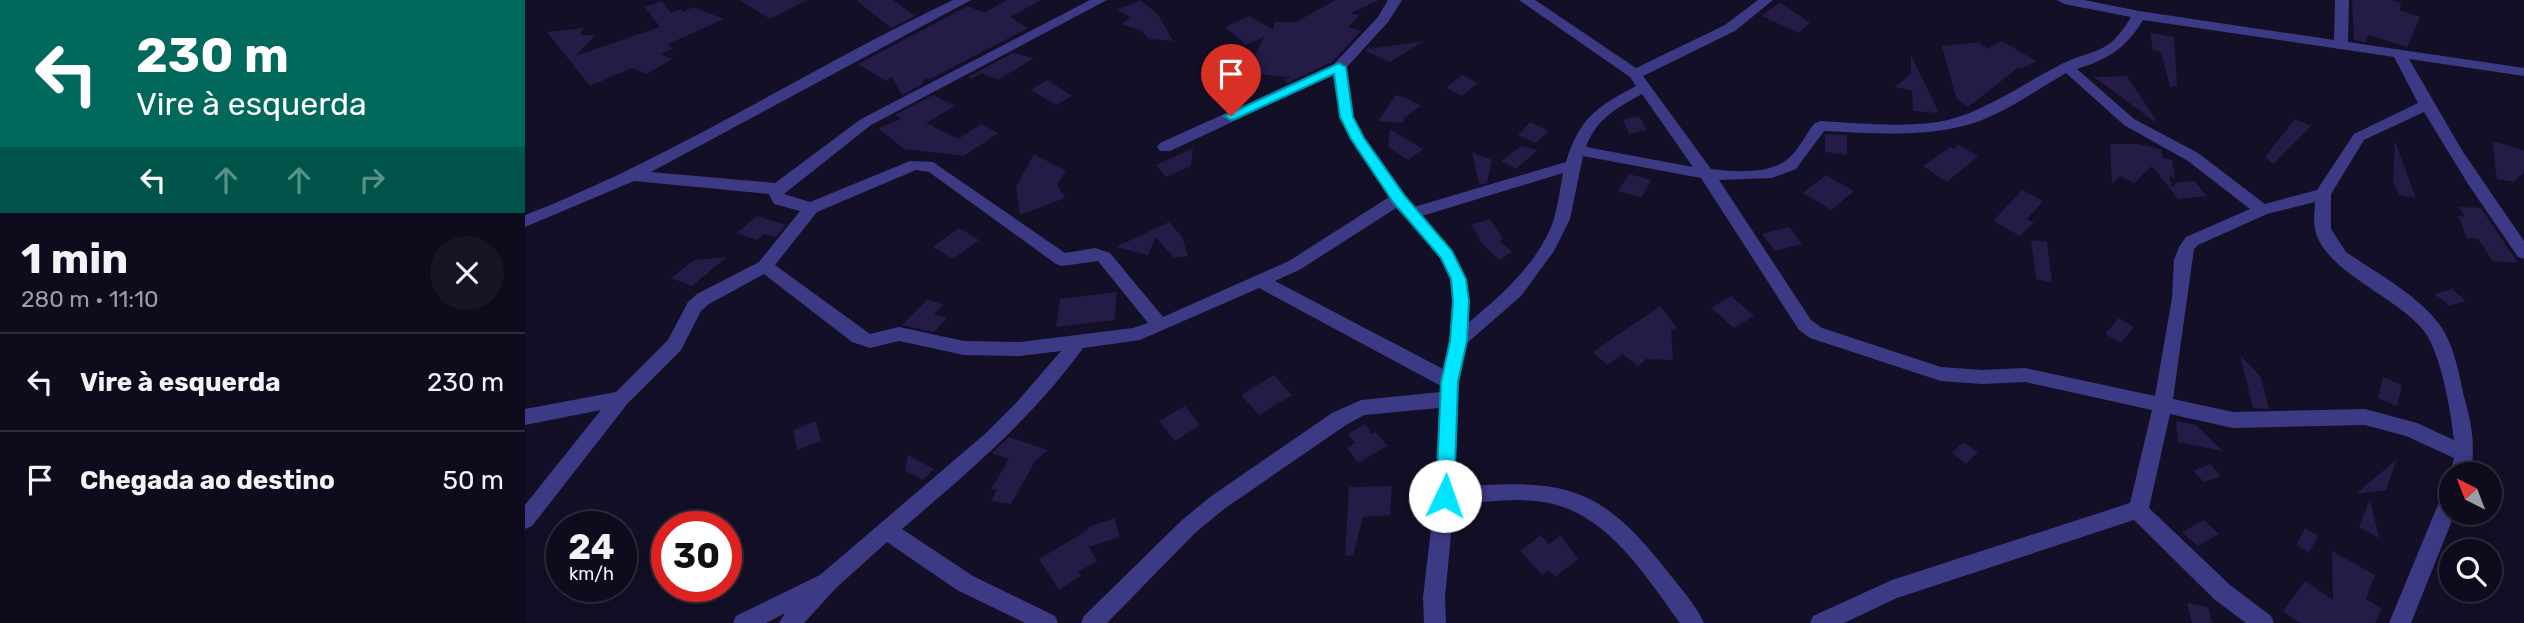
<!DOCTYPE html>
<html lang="pt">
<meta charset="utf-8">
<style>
:root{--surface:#0e0b1c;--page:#171425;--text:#f1f3f6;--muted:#9b9ba3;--line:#2e2b3b}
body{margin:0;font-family:Rubik,sans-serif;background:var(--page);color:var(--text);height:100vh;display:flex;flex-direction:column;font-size:26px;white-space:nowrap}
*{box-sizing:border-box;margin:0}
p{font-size:23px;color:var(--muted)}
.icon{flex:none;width:38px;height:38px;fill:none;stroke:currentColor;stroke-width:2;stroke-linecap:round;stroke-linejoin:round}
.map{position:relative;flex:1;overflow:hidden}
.sheet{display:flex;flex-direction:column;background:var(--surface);width:525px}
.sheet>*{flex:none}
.top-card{background:#00695c;color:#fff;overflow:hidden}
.needle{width:46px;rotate:318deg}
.buttons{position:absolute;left:1914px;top:462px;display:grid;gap:14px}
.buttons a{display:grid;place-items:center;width:63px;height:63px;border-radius:50%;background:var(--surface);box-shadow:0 4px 18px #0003,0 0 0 2px var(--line);font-size:35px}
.speed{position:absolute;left:21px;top:511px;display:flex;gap:14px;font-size:35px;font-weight:700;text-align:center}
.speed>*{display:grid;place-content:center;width:91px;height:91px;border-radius:50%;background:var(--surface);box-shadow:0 4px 18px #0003,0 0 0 2px var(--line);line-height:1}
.speed small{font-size:18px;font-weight:400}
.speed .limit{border:10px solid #d22;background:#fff;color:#111}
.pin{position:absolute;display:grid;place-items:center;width:60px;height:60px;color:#fff;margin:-72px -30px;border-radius:50% 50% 50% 0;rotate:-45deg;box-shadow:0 0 7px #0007}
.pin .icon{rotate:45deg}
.me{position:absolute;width:77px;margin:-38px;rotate:3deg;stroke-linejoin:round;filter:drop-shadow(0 0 5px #0008)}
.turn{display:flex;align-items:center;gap:24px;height:147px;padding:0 21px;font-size:32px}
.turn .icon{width:91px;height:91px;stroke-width:2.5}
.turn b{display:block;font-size:49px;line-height:60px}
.lanes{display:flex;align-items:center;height:66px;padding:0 21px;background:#0003;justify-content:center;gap:35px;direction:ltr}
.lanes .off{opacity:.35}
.round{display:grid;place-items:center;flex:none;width:74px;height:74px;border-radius:37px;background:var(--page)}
.headline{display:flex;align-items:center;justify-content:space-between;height:119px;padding:0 21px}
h1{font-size:42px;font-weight:700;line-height:52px}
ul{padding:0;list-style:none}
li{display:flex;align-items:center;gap:21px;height:98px;padding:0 21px;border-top:2px solid var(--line)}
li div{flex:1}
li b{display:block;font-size:26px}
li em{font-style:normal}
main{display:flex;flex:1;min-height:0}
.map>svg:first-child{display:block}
</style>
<main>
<section class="sheet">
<div class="top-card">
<div class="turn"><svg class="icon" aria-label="left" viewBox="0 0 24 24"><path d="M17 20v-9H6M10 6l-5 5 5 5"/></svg><div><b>230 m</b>Vire à esquerda</div></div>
<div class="lanes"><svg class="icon" aria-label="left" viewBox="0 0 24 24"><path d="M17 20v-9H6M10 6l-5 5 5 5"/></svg><svg class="icon off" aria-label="ahead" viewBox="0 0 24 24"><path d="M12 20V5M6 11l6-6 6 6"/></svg><svg class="icon off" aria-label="ahead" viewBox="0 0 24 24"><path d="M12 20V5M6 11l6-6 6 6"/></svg><svg class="icon off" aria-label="right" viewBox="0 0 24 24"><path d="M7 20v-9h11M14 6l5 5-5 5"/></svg></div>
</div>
<div class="headline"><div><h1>1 min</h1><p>280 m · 11:10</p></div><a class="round"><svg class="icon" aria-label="close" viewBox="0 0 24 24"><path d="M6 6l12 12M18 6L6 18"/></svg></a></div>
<ul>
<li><svg class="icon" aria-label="left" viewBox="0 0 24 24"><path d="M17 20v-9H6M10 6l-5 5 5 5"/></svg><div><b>Vire à esquerda</b></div><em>230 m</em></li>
<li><svg class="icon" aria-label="arrive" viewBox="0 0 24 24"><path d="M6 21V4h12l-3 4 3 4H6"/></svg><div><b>Chegada ao destino</b></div><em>50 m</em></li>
</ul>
</section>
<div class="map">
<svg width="1999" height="623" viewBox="0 0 1999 623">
<rect width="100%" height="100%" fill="#130f26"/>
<g fill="#241b47">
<polygon points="215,0 282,0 245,19"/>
<polygon points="331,0 368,0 390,16 366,28"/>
<polygon points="482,0 516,0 485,17 503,28 405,79 400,78 397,84 377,95 367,77 361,81 333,64 443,6 459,13"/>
<polygon points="615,0 633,14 648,41 624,39 617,31 597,24 605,17 592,10"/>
<polygon points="811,0 854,0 826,13 835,15 823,27 836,31 807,62 762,83 759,80 765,77 721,73 739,37 721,45 700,27 724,16 748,30 750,22 771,22"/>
<polygon points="1827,0 1866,0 1876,3 1875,10 1895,17 1882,47 1844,35 1840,42 1829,40"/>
<polygon points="137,1 146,13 156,9 158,12 168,7 199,19 143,44 148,49 135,54 147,59 122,74 107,68 65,86 22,32 59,28 55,35 71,35 50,56 135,27 120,7"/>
<polygon points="1255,2 1285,23 1273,33 1237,16"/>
<polygon points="1625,33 1649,37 1652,86 1645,87 1636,52 1628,50"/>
<polygon points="899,41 865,62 840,51 844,47 845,49"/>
<polygon points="1477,41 1511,61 1496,69 1493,68 1443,107 1431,98 1417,46 1454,42 1462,49"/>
<polygon points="488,53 509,58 473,80 457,73 446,79 443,77"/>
<polygon points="1386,55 1399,82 1414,113 1388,111 1387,91 1370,87 1386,74"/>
<polygon points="937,75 953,83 937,96 921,88"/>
<polygon points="1602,76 1631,120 1630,122 1569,77"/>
<polygon points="522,80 547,96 531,105 506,90"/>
<polygon points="408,95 430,106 401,123 433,139 456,124 473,133 439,156 379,149 353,128 376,119 370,115"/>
<polygon points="871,95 882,98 896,106 879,118 878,123 853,121"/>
<polygon points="1114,116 1122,130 1104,134 1098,120"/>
<polygon points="1770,119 1786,126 1748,164 1740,157"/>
<polygon points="1005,122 1024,131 1011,143 993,135"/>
<polygon points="865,129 898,149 883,160 863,147"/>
<polygon points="1300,134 1322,135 1322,155 1300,152"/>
<polygon points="1870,141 1891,198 1874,195 1868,181"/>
<polygon points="1967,141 1999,150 1999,172 1989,182 1972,179"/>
<polygon points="1585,144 1613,144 1636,149 1638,158 1647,160 1650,178 1644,176 1647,187 1653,182 1669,181 1682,196 1653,199 1627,166 1609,183 1595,176 1587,184"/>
<polygon points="1434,145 1453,156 1422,182 1398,166 1425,147 1429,149"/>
<polygon points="996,146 1013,150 991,169 976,161"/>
<polygon points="668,148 666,166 641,177 631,165"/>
<polygon points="947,152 967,160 962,183 954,185"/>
<polygon points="509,154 541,171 532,184 540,198 495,215 491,187"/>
<polygon points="1104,174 1126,180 1116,198 1093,191"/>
<polygon points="1301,175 1329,191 1306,210 1278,193"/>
<polygon points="1497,190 1518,201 1502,219 1509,223 1495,236 1468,221"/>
<polygon points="1934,207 1956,208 1993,263 1968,261 1953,239 1942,238 1933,216 1940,217"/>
<polygon points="232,216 261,225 251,237 240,234 232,240 211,233"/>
<polygon points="965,219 978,239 975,241 987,252 974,260 953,240 955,239 946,225"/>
<polygon points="644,222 657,237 663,256 649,258 631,237 623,255 591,247"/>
<polygon points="1264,227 1277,244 1250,251 1237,234"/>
<polygon points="434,228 454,240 428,259 408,247"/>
<polygon points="1506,240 1522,242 1527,282 1511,279"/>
<polygon points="202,257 167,286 146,278 169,260"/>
<polygon points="1927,289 1941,301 1924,306 1910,294"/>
<polygon points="592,292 589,320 531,327 535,299"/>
<polygon points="1206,296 1229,316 1209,328 1186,308"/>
<polygon points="403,299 418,305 409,314 422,318 409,332 377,325"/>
<polygon points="1135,306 1152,328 1146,331 1148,360 1121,359 1113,366 1098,354 1082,365 1068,352"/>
<polygon points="1594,318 1609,327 1596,343 1580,334"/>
<polygon points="1715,355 1736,377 1744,409 1728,408"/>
<polygon points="749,375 767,395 734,415 716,395"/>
<polygon points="1858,377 1877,385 1872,406 1853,398"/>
<polygon points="660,406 675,425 650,441 634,421"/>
<polygon points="291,421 296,441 272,450 268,430"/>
<polygon points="1651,421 1671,425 1698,451 1653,442"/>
<polygon points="840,424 847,434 851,432 862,446 833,463 822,448 830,443 823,434"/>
<polygon points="484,437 523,450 510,461 486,504 466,501 472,490 466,489 484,459 467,453"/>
<polygon points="1438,442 1453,452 1441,464 1427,453"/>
<polygon points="383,455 409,469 398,480 380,471"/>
<polygon points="1872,459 1861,490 1831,494"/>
<polygon points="1685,464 1696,476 1679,482 1668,471"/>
<polygon points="867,486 865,515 838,517 828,556 820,555 824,487"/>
<polygon points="1845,499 1854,538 1834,527"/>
<polygon points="590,518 594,537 564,547 572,561 553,572 556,576 534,590 514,559 563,530 563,527"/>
<polygon points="1679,520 1694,534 1673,546 1657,532"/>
<polygon points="1780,528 1793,536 1784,553 1771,545"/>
<polygon points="1016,535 1024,544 1035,535 1053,559 1030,577 1024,570 1017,575 995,551"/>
<polygon points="1807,551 1850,575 1841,599 1857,609 1850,623 1775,623 1758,611 1780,581 1808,600"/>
<polygon points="1662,603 1683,607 1687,623 1667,623"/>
</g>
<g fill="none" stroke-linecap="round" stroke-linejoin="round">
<g fill="#3d3a85" fill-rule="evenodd">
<path d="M428,0H446L126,172L250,183L336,119L565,0H582L346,125L259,194L285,202L385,161L408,162L540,253L570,248L585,253L638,317L764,261L864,197L825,139L815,117L808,75L645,151H635L632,147L635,143L809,64L853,17L863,0H877L863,22L821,68L829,117L840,138L889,207L1041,162C1054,118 1073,106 1111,86L1105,77L994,0H1010L1111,68L1200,25L1233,0H1248L1210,31L1118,76L1186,169C1211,172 1249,175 1267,155C1276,146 1281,133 1290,123L1295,121C1334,123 1396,130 1433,117C1469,105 1500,83 1533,66C1569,47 1582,58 1606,17L1539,4L1532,0H1559L1614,11L1809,40L1810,0H1824L1823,42L1999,68V76L1884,59L1938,152L1999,241V259L1993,257L1943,184L1899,112L1839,140L1806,194V229L1821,252C1850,272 1894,296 1914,324C1930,345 1934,376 1940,400C1947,426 1951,448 1945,474H1927V477L1925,474L1929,458L1881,436L1840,425L1708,428L1645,414L1624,508L1705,585L1746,616L1749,623H1721L1689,599L1609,520L1372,598L1319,623H1285L1288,616L1367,580L1605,503L1627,410L1500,382L1457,384L1416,381L1285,338L1274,330L1176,178L1058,156L1045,219L1029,251L996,296L941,344L934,382L930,487C1033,480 1071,481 1138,566C1152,584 1170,603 1179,623H1155C1118,573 1079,507 1011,501C984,498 956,503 929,504L920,597L921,623H899L898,597L910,496L914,408L839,415L821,425L699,509L670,533L582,623H556L559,616L656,521L685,497L807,413L836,400L915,392L916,386L734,288L615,340L558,348C507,419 442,473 377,529L448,576L530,616L533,623H500L432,590L362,542L311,588L279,623H254L260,613L241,623H208L211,616L295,575L461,433L491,403L536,351L495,356L439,355L374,341L345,348L327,342L239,274L184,304L176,311L156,350L103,403L7,526L0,529V505L76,410L0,425V409L91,392L143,340L163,302L172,294L234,262L275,211L249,204L244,194L109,181L0,227V215C150,157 284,68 428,0ZM1618,20L1869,57L1893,103L1829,134L1792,190L1740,204L1673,153L1609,119L1552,69C1584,59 1601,48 1618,20ZM1541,73L1599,125L1663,161L1725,209L1661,237L1654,247L1649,260L1647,298L1630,396L1500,368L1457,370L1416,367L1297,328L1286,320L1194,180L1247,178L1271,169L1299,131C1344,133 1390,137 1434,127C1472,119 1508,92 1541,73ZM1117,94L1168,167L1061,147C1071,119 1092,108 1117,94ZM391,170L404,172L531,264L537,266L573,261L623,323L608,328L495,342L439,341L374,327L345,334L250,265L292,212ZM1038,173C1035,189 1033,206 1028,222C1013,263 976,296 943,323C947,268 931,255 897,216ZM1790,202C1790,210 1788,220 1790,229C1798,271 1873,297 1899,331C1916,353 1926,412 1929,440L1892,423L1840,409L1708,412L1648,399L1669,249L1673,245L1742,214ZM871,208C890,229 915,250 924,277C934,304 924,342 918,369L750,281L776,269Z"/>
<polygon points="1927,486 1927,513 1930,513 1886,623 1864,623 1917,495 1920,489"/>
</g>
</g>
<polygon fill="#00e5ff" stroke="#0095a6" stroke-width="2" points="814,63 821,67 828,117 839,138 879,195 927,251 941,279 944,301 942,341 933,382 929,496 927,502 920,504 914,502 911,496 916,382 925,341 928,301 926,279 916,258 868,202 826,139 815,117 809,74 710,119 706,120 699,116"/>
</svg>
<div class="buttons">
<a><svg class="needle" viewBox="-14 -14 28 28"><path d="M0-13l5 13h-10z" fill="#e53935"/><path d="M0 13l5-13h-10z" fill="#9b9ba3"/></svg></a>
<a><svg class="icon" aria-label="search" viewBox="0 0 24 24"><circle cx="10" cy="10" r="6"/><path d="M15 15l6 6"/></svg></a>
</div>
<div class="speed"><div>24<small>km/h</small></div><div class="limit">30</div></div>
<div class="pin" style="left:706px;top:116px;background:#d93025"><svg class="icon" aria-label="arrive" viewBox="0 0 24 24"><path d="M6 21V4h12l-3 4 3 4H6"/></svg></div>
<svg class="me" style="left:920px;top:496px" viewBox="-20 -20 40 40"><circle r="19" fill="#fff"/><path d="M0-13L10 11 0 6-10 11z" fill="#00e5ff"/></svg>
</div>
</main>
